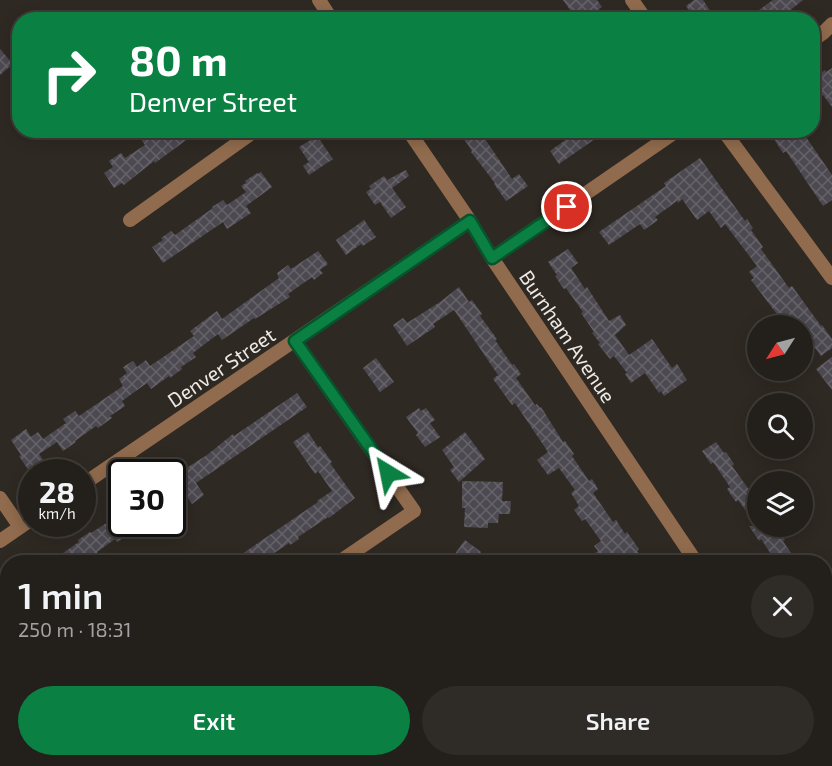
<!DOCTYPE html>
<meta charset="utf-8">
<style>
:root{--surface:#231f1a;--page:#2f2c27;--text:#f1f3f6;--muted:#a3a2a2;--line:#403d39;--accent:#0b8043}
body{margin:0;font-family:"Exo 2",sans-serif;background:var(--page);color:var(--text);height:100vh;display:flex;flex-direction:column;font-size:22px;white-space:nowrap}
*{box-sizing:border-box;margin:0}
p{font-size:20px;color:var(--muted)}
.icon{flex:none;width:33px;height:33px;fill:none;stroke:currentColor;stroke-width:2;stroke-linecap:round;stroke-linejoin:round}
.map{position:relative;flex:1;overflow:hidden}
.side{position:absolute;left:0px;top:555px;width:832px;height:212px;display:flex;flex-direction:column;background:var(--surface);border-radius:24px 24px 0 0;box-shadow:0 3px 15px #0003,0 0 0 2px var(--line)}
.side>*{flex:none}
.guide{position:absolute;left:12px;top:12px;width:808px;height:126px;border-radius:24px;box-shadow:0 3px 15px #0003,0 0 0 2px var(--line);background:#0b8043;color:#fff;overflow:hidden}
.needle{width:39px;rotate:234deg}
.buttons{position:absolute;left:747px;top:315px;display:grid;gap:12px}
.buttons a{display:grid;place-items:center;width:66px;height:66px;border-radius:50%;background:var(--surface);box-shadow:0 3px 15px #0003,0 0 0 2px var(--line);font-size:30px}
.speed{position:absolute;left:18px;top:459px;display:flex;gap:12px;font-size:30px;font-weight:700;text-align:center}
.speed>*{display:grid;place-content:center;width:78px;height:78px;border-radius:50%;background:var(--surface);box-shadow:0 3px 15px #0003,0 0 0 2px var(--line);line-height:1}
.speed small{font-size:15px;font-weight:400}
.speed .limit{border:3px solid #111;border-radius:9px;background:#fff;color:#111}
.pin{position:absolute;display:grid;place-items:center;width:51px;height:51px;color:#fff;margin:-26px;border:3px solid #fff;border-radius:50%;box-shadow:0 2px 6px #0007}
.me{position:absolute;width:66px;margin:-33px;rotate:325deg;stroke-linejoin:round;filter:drop-shadow(0 0 4px #0008)}
.turn{display:flex;align-items:center;gap:21px;height:126px;padding:0 18px;font-size:27px}
.turn .icon{width:78px;height:78px;stroke-width:2.5}
.turn b{display:block;font-size:42px;line-height:51px}
.round{display:grid;place-items:center;flex:none;width:63px;height:63px;border-radius:32px;background:var(--page)}
.headline{display:flex;align-items:center;justify-content:space-between;height:102px;padding:0 18px}
h1{font-size:36px;font-weight:600;line-height:45px}
.button{display:flex;gap:12px;margin-top:auto;padding:12px 18px}
.button a{flex:1;height:69px;border-radius:36px;background:var(--accent);color:#fff;font-size:24px;font-weight:600;line-height:69px;text-align:center}
.button a+a{background:var(--page);color:var(--text)}
.map>svg:first-child{display:block}
</style>
<div class="map">
<svg width="832" height="766" viewBox="0 0 832 766">
<defs>
<pattern id="building-cross-hatch" width="8" height="8" patternUnits="userSpaceOnUse" patternTransform="scale(1.5)"><rect width="8" height="8" fill="#4c4951"/><path d="M0 0l8 8M0 8l8-8" fill="none" stroke="#66636a"/></pattern>
</defs>
<rect width="100%" height="100%" fill="#2f2923"/>
<g fill="url(#building-cross-hatch)">
<polygon points="563,0 597,0 602,7 598,10 605,20 577,20"/>
<polygon points="694,0 703,0 716,20 695,20 686,6"/>
<polygon points="773,0 803,0 778,20 745,20"/>
<polygon points="0,49 13,64 0,75"/>
<polygon points="832,68 832,107 823,95 820,97 813,87 813,81 817,78 816,76 825,70 826,72"/>
<polygon points="153,130 156,130 160,136 163,134 164,136 170,130 200,130 155,163 154,161 124,185 122,183 114,188 104,173 113,167 109,161 121,153 125,158 145,145 141,139"/>
<polygon points="476,130 479,130 512,179 519,174 528,186 506,201 494,184 495,183 471,152 472,151 464,139"/>
<polygon points="579,130 608,130 559,164 550,151"/>
<polygon points="768,130 815,130 806,137 832,175 832,200 823,206 786,151 783,153"/>
<polygon points="317,136 333,159 309,175 303,166 309,162 299,147"/>
<polygon points="700,158 745,221 747,219 753,228 751,230 763,247 761,249 789,288 792,286 821,326 822,325 832,339 832,348 821,356 802,330 802,326 800,326 796,320 788,326 786,326 751,280 754,278 749,272 757,266 725,224 721,228 709,211 697,220 682,199 678,203 677,201 655,217 658,220 644,230 640,224 609,245 599,232 666,186 664,183"/>
<polygon points="406,170 409,176 392,188 406,207 391,218 380,202 375,205 366,192 371,189 369,186 384,176 387,180"/>
<polygon points="261,172 272,187 246,206 251,213 227,229 223,222 163,263 152,247 163,240 161,238 171,231 175,235 213,208 212,207 223,200 227,205 246,192 241,186 246,183 245,181 257,173 258,174"/>
<polygon points="364,220 376,237 363,246 361,244 346,255 336,240"/>
<polygon points="568,249 578,263 571,268 585,289 587,287 609,321 620,315 626,325 615,335 629,355 652,339 672,368 677,364 687,380 664,396 661,391 659,393 645,373 631,383 625,374 627,373 614,356 610,359 598,344 600,343 592,333 594,332 581,313 583,312 566,288 564,289 555,276 557,275 548,262"/>
<polygon points="318,251 328,264 320,270 323,273 314,280 312,277 288,294 290,297 255,319 254,318 222,340 218,334 193,353 196,357 181,367 182,369 170,378 169,376 151,389 147,383 122,401 125,406 110,416 112,418 98,428 96,426 75,441 76,442 63,451 57,442 39,454 44,461 29,471 19,456 21,455 11,440 26,429 31,437 38,432 43,439 66,423 63,419 75,411 79,416 123,386 119,379 127,373 123,367 133,361 137,367 146,360 150,366 194,336 190,331 217,311 222,319 279,278 277,273 288,265 291,269"/>
<polygon points="459,287 469,302 472,300 482,314 480,316 497,339 495,340 512,365 514,364 521,374 516,378 535,405 537,404 540,408 541,407 563,442 565,441 574,454 572,456 589,481 592,479 598,489 593,493 613,522 616,520 625,534 627,532 639,549 637,551 640,555 628,562 620,562 617,558 610,562 582,562 598,551 594,546 601,541 585,519 582,521 574,510 579,506 571,493 575,490 559,468 548,475 537,460 548,452 515,403 512,405 493,379 498,375 454,310 433,324 435,327 407,346 393,325 403,318 407,323 440,302"/>
<polygon points="832,357 832,390 816,369"/>
<polygon points="376,358 394,382 380,392 363,368"/>
<polygon points="297,393 307,407 196,483 204,495 192,504 186,495 172,505 172,477 207,455 233,434 234,436"/>
<polygon points="419,408 421,411 426,408 435,420 430,423 440,437 425,447 416,435 418,433 406,417"/>
<polygon points="308,432 318,447 320,446 332,462 330,463 355,498 329,518 328,517 298,537 299,539 290,545 289,543 261,562 234,562 243,556 242,554 318,502 317,501 332,491 318,471 315,474 293,442"/>
<polygon points="465,432 485,459 459,482 450,470 454,467 442,450"/>
<polygon points="716,442 724,453 726,452 734,464 732,466 750,491 752,489 758,497 758,526 776,526 785,540 783,541 797,562 776,562 761,539 759,541 749,526 757,526 738,500 736,502 727,489 730,487 713,462 711,464 702,451"/>
<polygon points="462,481 503,482 502,501 511,501 510,514 499,514 498,523 488,523 488,528 464,527 465,508 462,508"/>
<polygon points="122,513 122,524 137,524 124,533 126,536 117,542 115,539 97,552 104,562 50,562 79,542 78,540 90,532 91,533"/>
<polygon points="465,540 481,552 473,562 449,562"/>
</g>
<g fill="none" stroke-linecap="round" stroke-linejoin="round">
<g stroke="#916b4d" stroke-width="14">
<polyline points="319,0 332,20"/>
<polyline points="632,0 646,20"/>
<polyline points="813,40 823,33 832,24"/>
<polyline points="408,130 470,221 492,258 696,562"/>
<polyline points="723,130 832,278"/>
<polyline points="130,220 256,130"/>
<polyline points="492,258 678,130"/>
<polyline points="295,341 414,511 339,562"/>
<polyline points="82,485 470,221"/>
<polyline points="0,498 20,527"/>
<polyline points="0,541 32,519"/>
<polyline points="825,746 832,755"/>
<polyline points="64,759 69,766"/>
<polyline points="404,766 414,759"/>
</g>
</g>
<g fill="none" stroke-linecap="round" stroke-linejoin="round">
<defs>
<polyline id="route" points="388,473 295,341 470,221 492,258 567,207"/>
</defs>
<use href="#route" stroke="#07532c" stroke-width="15"/>
<use href="#route" stroke="#0b8043" stroke-width="10"/>
</g>
<g text-anchor="middle" dominant-baseline="central" stroke-width="4.5" stroke-linejoin="round" paint-order="stroke">
<g font-size="20" fill="#eeeae6" stroke="#2f2923">
<text transform="translate(568 336) rotate(56)">Burnham Avenue</text>
<text transform="translate(221 367) rotate(-34)">Denver Street</text>
</g>
</g>
</svg>
<div class="buttons">
<a><svg class="needle" viewBox="-14 -14 28 28"><path d="M0-13l5 13h-10z" fill="#e53935"/><path d="M0 13l5-13h-10z" fill="#a3a2a2"/></svg></a>
<a><svg class="icon" aria-label="search" viewBox="0 0 24 24"><circle cx="10" cy="10" r="6"/><path d="M15 15l6 6"/></svg></a>
<a><svg class="icon" aria-label="layers" viewBox="0 0 24 24"><path d="M12 4l9 5-9 5-9-5zM3 14l9 5 9-5"/></svg></a>
</div>
<div class="speed"><div>28<small>km/h</small></div><div class="limit">30</div></div>
<div class="pin" style="left:567px;top:207px;background:#d93025"><svg class="icon" aria-label="arrive" viewBox="0 0 24 24"><path d="M6 21V4h12l-3 4 3 4H6"/></svg></div>
<svg class="me" style="left:388px;top:473px" viewBox="-20 -20 40 40"><path d="M0-17L14 15 0 8-14 15z" fill="#0b8043" stroke="#fff" stroke-width="4"/></svg>
<div class="guide">
<div class="turn"><svg class="icon" aria-label="right" viewBox="0 0 24 24"><path d="M7 20v-9h11M14 6l5 5-5 5"/></svg><div><b>80 m</b>Denver Street</div></div>
</div>
<section class="side">
<div class="headline"><div><h1>1 min</h1><p>250 m · 18:31</p></div><a class="round"><svg class="icon" aria-label="close" viewBox="0 0 24 24"><path d="M6 6l12 12M18 6L6 18"/></svg></a></div>
<div class="button"><a>Exit</a><a>Share</a></div>
</section>
</div>
